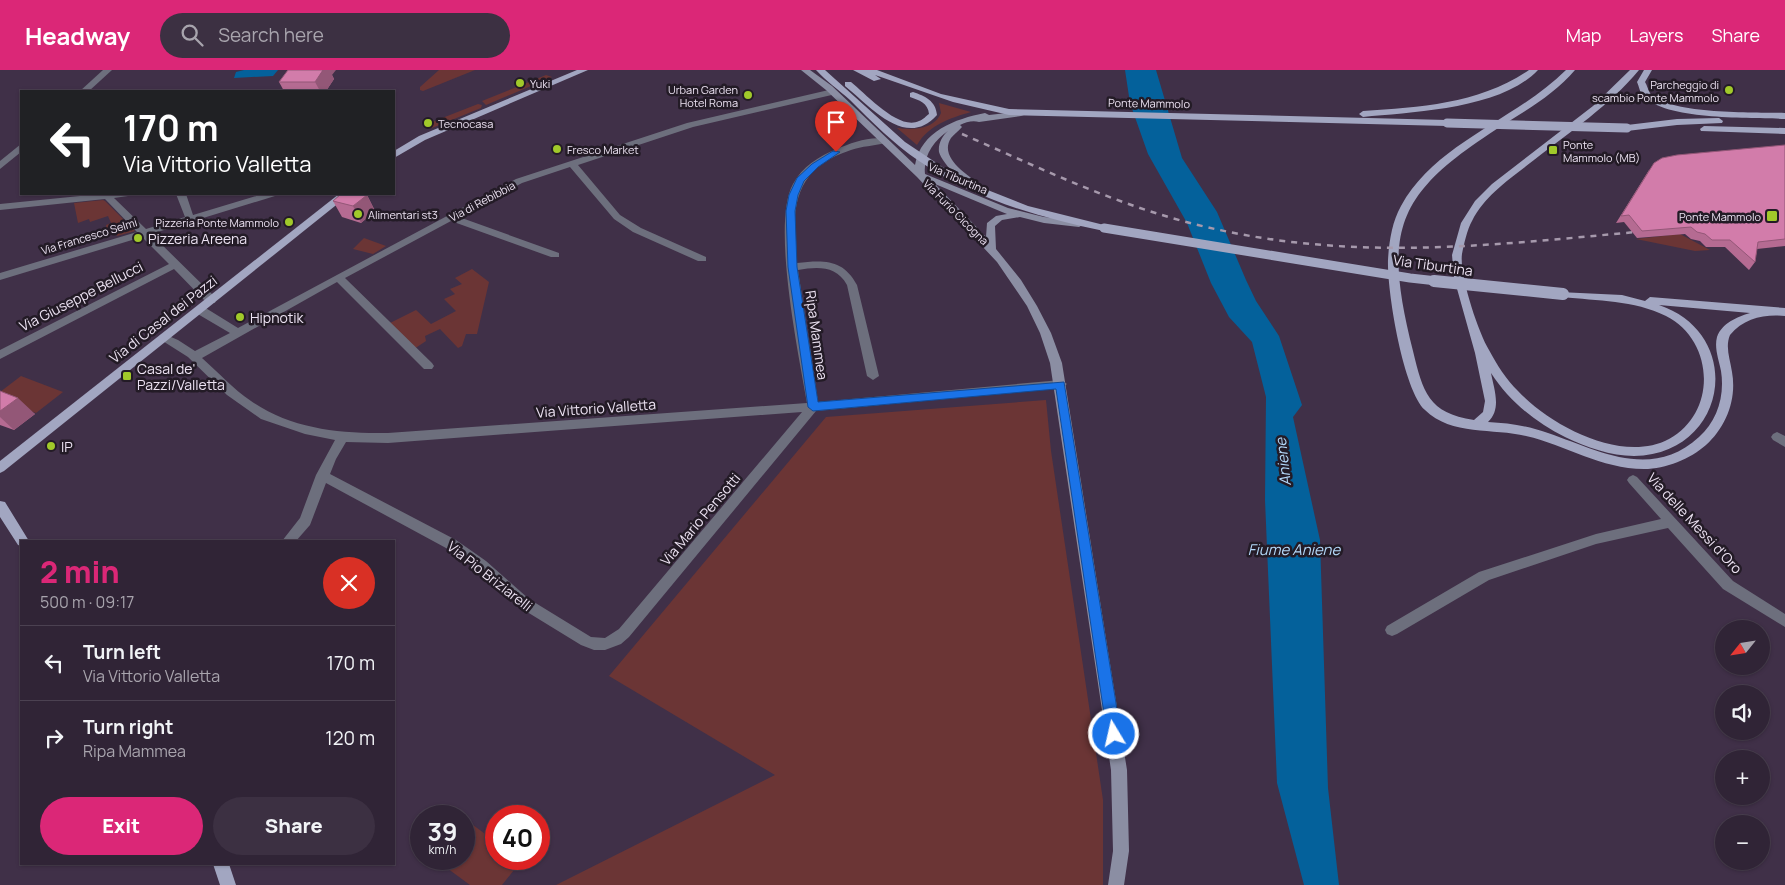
<!DOCTYPE html>
<meta charset="utf-8">
<style>
:root{--surface:#302436;--page:#3c3042;--text:#f1f3f6;--muted:#a8a4ad;--line:#4b4151;--accent:#db2777}
body{margin:0;font-family:Manrope,sans-serif;background:var(--page);color:var(--text);height:100vh;display:flex;flex-direction:column;font-size:19px;white-space:nowrap}
*{box-sizing:border-box;margin:0}
p{font-size:16px;color:var(--muted)}
.icon{flex:none;width:28px;height:28px;fill:none;stroke:currentColor;stroke-width:2;stroke-linecap:round;stroke-linejoin:round}
.map{position:relative;flex:1;overflow:hidden}
.side{position:absolute;left:20px;top:470px;width:375px;height:325px;display:flex;flex-direction:column;background:var(--surface);border-radius:0px;box-shadow:0 1px 4px #0004,0 0 0 1px var(--line)}
.side>*{flex:none}
.top-card{position:absolute;left:20px;top:20px;width:375px;height:105px;border-radius:0px;box-shadow:0 1px 4px #0004,0 0 0 1px var(--line);background:#202124;color:#fff;overflow:hidden}
.needle{width:32px;rotate:240deg}
.tools{position:absolute;left:1715px;top:550px;display:grid;gap:10px}
.tools a{display:grid;place-items:center;width:55px;height:55px;border-radius:50%;background:var(--surface);box-shadow:0 1px 4px #0004,0 0 0 1px var(--line);font-size:25px}
.speed{position:absolute;left:410px;top:735px;display:flex;gap:10px;font-size:25px;font-weight:700;text-align:center}
.speed>*{display:grid;place-content:center;width:65px;height:65px;border-radius:50%;background:var(--surface);box-shadow:0 1px 4px #0004,0 0 0 1px var(--line);line-height:1}
.speed small{font-size:12px;font-weight:400}
.speed .limit{border:8px solid #d22;background:#fff;color:#111}
.pin{position:absolute;display:grid;place-items:center;width:42px;height:42px;color:#fff;margin:-51px -21px;border-radius:50% 50% 50% 0;rotate:-45deg;box-shadow:0 0 5px #0007}
.pin .icon{rotate:45deg}
.me{position:absolute;width:55px;margin:-28px;rotate:351deg;stroke-linejoin:round;filter:drop-shadow(0 0 4px #0008)}
.turn{display:flex;align-items:center;gap:18px;height:105px;padding:0 20px;font-size:22px}
.turn .icon{width:65px;height:65px;stroke-width:2.5}
.turn b{display:block;font-size:35px;line-height:42px}
.round{display:grid;place-items:center;flex:none;width:52px;height:52px;border-radius:26px;background:var(--page)}
.summary{display:flex;align-items:center;justify-content:space-between;height:85px;padding:0 20px}
h1{font-size:30px;font-weight:800;line-height:38px;color:var(--accent)}
.primary-button{display:flex;gap:10px;margin-top:auto;padding:10px 20px}
.primary-button a{flex:1;height:58px;border-radius:30px;background:var(--accent);color:#fff;font-size:20px;font-weight:800;line-height:58px;text-align:center}
.primary-button a+a{background:var(--page);color:var(--text)}
ul{padding:0;list-style:none}
li{display:flex;align-items:center;gap:15px;height:75px;padding:0 20px;border-top:1px solid var(--line)}
li div{flex:1}
li b{display:block;font-size:19px}
li em{font-style:normal}
header{display:flex;align-items:center;gap:30px;box-sizing:border-box;height:70px;padding:0 25px;background:var(--accent);color:#fff}
header strong{font-size:24px}
nav{display:flex;gap:28px;margin-inline-start:auto;font-size:18px}
.search{width:350px;height:45px;background:var(--page);display:flex;align-items:center;gap:12px;box-sizing:border-box;padding:0 18px;border-radius:28px;color:var(--muted);font-size:19px}
.map>svg:first-child{display:block}
</style>
<header>
<strong>Headway</strong>
<div class="search"><svg class="icon" aria-label="search" viewBox="0 0 24 24"><circle cx="10" cy="10" r="6"/><path d="M15 15l6 6"/></svg>Search here</div>
<nav><a>Map</a><a>Layers</a><a>Share</a></nav>
</header>
<div class="map">
<svg width="1785" height="815" viewBox="0 0 1785 815">
<rect width="100%" height="100%" fill="#403048"/>
<g fill="#6b3535">
<polygon points="439,0 475,0 423,21 420,20 420,17"/>
<polygon points="546,5 552,7 486,35 482,31"/>
<path d="M939,33L971,42C950,48 929,55 917,75L897,58C912,60 934,60 941,43Z"/>
<polygon points="478,34 482,35 481,38 432,58 425,58 432,52"/>
<polygon points="103,130 105,131 135,161 117,166 114,160 107,162 106,155 111,153 108,146 90,152 89,149 78,153 74,133"/>
<polygon points="1680,164 1710,180 1695,181 1636,169"/>
<polygon points="364,168 386,176 373,184 353,179"/>
<polygon points="472,199 489,212 477,264 466,264 462,276 458,278 440,259 425,266 426,271 414,279 390,253 416,240 431,254 456,241 444,229 455,224 450,219 462,214 455,208"/>
<polygon points="21,306 63,322 36,343 0,330 0,322"/>
<polygon points="1046,330 1051,381 1103,730 1103,815 556,815 775,705 609,606 826,347"/>
<polygon points="469,752 496,772 496,789 522,790 502,815 470,815 436,790 464,789 464,758"/>
</g>
<g fill="#04619b">
<polygon points="244,0 278,0 273,6 234,8 236,2"/>
<polygon points="1125,0 1156,0 1182,88 1217,142 1246,210 1256,231 1279,266 1302,335 1293,347 1320,470 1328,718 1339,815 1304,815 1277,713 1265,430 1266,327 1252,272 1229,247 1211,213 1187,153 1148,84 1130,33"/>
</g>
<g fill="none" stroke-linecap="round" stroke-linejoin="round">
<g fill="#6d6f7d" fill-rule="evenodd">
<polygon points="103,0 112,0 89,21 80,21"/>
<path d="M833,19L837,22L836,24L693,57L578,95L620,145L641,158L706,187V191H698L633,162L614,149L570,97L522,113L459,147L559,183V187H551L451,151L345,208L432,293L434,296L432,299H424L337,212L202,288C218,302 233,319 251,331C291,359 341,364 388,363L807,333C799,286 771,153 793,114C802,97 819,86 837,79C851,73 870,66 885,69V73C874,76 862,76 851,80C792,99 791,140 797,193C824,190 843,189 857,215L879,306L873,310L867,306L847,215C836,195 817,197 798,200L818,332L1061,310L1067,314L1061,318L816,341L629,567L621,574L605,580H594L581,575L519,537L476,499L446,478L326,413L310,455L296,471H282L300,448L316,405L335,370L305,364L261,349L227,325L188,287L158,268L160,265L164,264L178,270L195,281L230,263L196,243L195,240L196,237H204L238,258L516,109L687,53ZM802,342L619,559L605,568L591,567L529,529L486,491L456,470L330,404L336,389L346,372L388,373Z"/>
<polygon points="21,74 21,82 0,99 0,91"/>
<polygon points="100,124 130,124 128,126 114,128 146,159 185,147 176,124 186,124 193,145 263,124 277,124 275,126 151,164 215,227 216,230 215,233 207,233 174,199 0,289 0,280 169,194 142,167 0,210 0,203 137,162 105,129 0,140 0,134"/>
<polygon points="1777,362 1785,366 1785,377 1773,370 1771,367 1773,364"/>
<polygon points="1633,405 1637,407 1733,511 1785,544 1785,557 1723,519 1668,458 1596,474 1489,510 1397,564 1392,566 1387,564 1385,560 1387,556 1479,502 1596,464 1661,449 1629,413 1627,410 1629,407"/>
</g>
<path fill="#8b8ea3" fill-rule="evenodd" d="M801,0H810L832,16L915,95C921,61 955,49 985,43L989,45L1024,41V45L1021,46L979,52C973,50 966,52 960,55L962,57C959,61 954,64 951,68C938,88 969,106 982,116V120C970,122 942,94 939,82C938,74 942,66 948,61C934,71 923,85 925,104L1008,138L1044,147L1079,151L1084,154L1079,157L1044,153L1020,147L1002,150L995,156L996,179L1021,210L1037,236L1051,263L1062,293L1127,700L1129,781L1124,815H1108L1113,781L1111,700L1050,293L1040,263L1027,236L997,192L917,107L826,20ZM935,114L1002,142L1007,144L996,146L987,153L986,167Z"/>
<g fill="#a2a6c1" fill-rule="evenodd">
<polygon points="577,0 588,0 425,70 394,88 394,81 419,66"/>
<path d="M816,0H825L905,72L950,102L975,115L1028,136L1108,156L1109,158L1104,161C1040,148 974,129 919,91C894,74 872,52 850,30C839,20 826,11 816,0Z"/>
<polygon points="853,0 877,0 941,24 1009,39 1447,50 1451,53 1447,56 1009,45 953,32 875,5 881,9 874,11"/>
<path d="M1529,0H1538C1501,39 1414,42 1363,47L1359,44L1363,41C1421,37 1479,34 1529,0Z"/>
<path d="M1566,0H1575C1556,23 1528,39 1503,55C1396,123 1382,158 1413,281C1423,322 1428,343 1474,350L1483,342L1485,331L1475,283L1454,208L1452,185L1461,153L1475,131L1492,114L1593,36L1630,0H1639C1610,35 1570,62 1534,90C1511,108 1485,125 1472,151C1467,160 1464,174 1462,184C1459,204 1478,262 1489,280C1497,295 1506,309 1518,321C1551,356 1622,394 1669,369C1718,342 1714,270 1666,246C1634,230 1597,231 1563,227L1558,224L1559,222L1622,225L1645,231L1650,227L1785,238V246C1765,244 1744,248 1730,265C1725,277 1730,289 1732,302C1737,329 1726,357 1706,375C1690,389 1666,399 1644,399C1601,399 1566,375 1526,366C1494,358 1451,366 1425,340C1403,319 1387,221 1388,190C1389,172 1392,152 1401,136C1436,72 1516,50 1566,0ZM1659,235L1750,243C1737,247 1722,253 1717,267C1714,278 1719,290 1721,301C1725,326 1717,351 1699,367C1651,411 1598,380 1548,363C1528,356 1509,353 1488,352C1502,339 1494,319 1491,303C1509,331 1535,352 1565,367C1586,377 1611,386 1634,386C1727,385 1747,265 1659,235Z"/>
<path d="M1644,0H1652L1645,12C1647,15 1648,20 1650,23C1668,45 1756,42 1785,43V49C1752,47 1667,51 1643,26C1640,23 1639,16 1637,12Z"/>
<path d="M845,12H851C866,24 899,61 919,51C923,50 926,46 929,44C928,33 919,30 910,27V23L913,22C925,26 936,31 937,45C906,80 870,36 845,16Z"/>
<polygon points="1719,48 1723,51 1722,53 1677,55 1627,61 1623,58 1627,55 1677,49"/>
<polygon points="1704,56 1785,58 1785,64 1701,61 1700,59"/>
<polygon points="339,124 350,124 4,401 0,403 0,391"/>
<polygon points="0,431 5,432 29,471 21,471 21,476 18,475 0,447"/>
<polygon points="213,794 229,794 236,815 220,815"/>
</g>
<path stroke="#a699ac" stroke-width="2.5" stroke-dasharray="6 6" stroke-linecap="butt" d="M962,64C1031,94 1099,127 1172,148C1335,195 1481,176 1647,161"/>
<g stroke="#a2a6c1" stroke-width="9">
<polyline points="1447,53 1627,58"/>
<polyline points="1104,158 1410,208 1446,212"/>
</g>
<polyline stroke="#a2a6c1" stroke-width="12" points="1434,211 1563,224"/>
</g>
<g fill="#b56b92">
<polygon points="332,5 334,9 326,21 284,21 279,12"/>
<polygon points="1785,75 1785,176 1757,179 1755,192 1749,200 1725,177 1706,177 1700,171 1691,169 1685,164 1637,168 1624,152 1616,153 1649,100"/>
<polygon points="367,125 375,141 361,153 342,147 333,131"/>
<polygon points="0,321 35,344 14,360 0,355"/>
</g>
<g fill="#935777">
<polygon points="323,0 336,0 332,5 334,9 326,21 320,21 315,12"/>
<polygon points="367,125 375,141 361,153 353,136"/>
<polygon points="18,328 35,344 14,360 0,347 0,341"/>
</g>
<g fill="#d27caa" stroke="#935777">
<polygon points="288,0 323,0 315,12 279,12"/>
<polygon points="1785,75 1785,169 1758,172 1755,192 1730,170 1712,170 1705,164 1697,162 1691,157 1642,161 1629,145 1621,146 1654,93 1662,88 1677,85"/>
<polygon points="341,124 362,124 367,125 353,136 333,131"/>
<polygon points="0,321 18,328 0,341"/>
</g>
<polygon fill="#1a73e8" stroke="#114b97" points="833,81 840,82 818,97 804,111 798,125 795,141 797,197 818,332 1064,312 1121,664 1119,668 1114,670 1109,668 1107,664 1056,319 813,341 808,337 788,197 786,141 789,125 797,108 812,94"/>
<g fill="#a1c92a" stroke="#231b26" stroke-width="2">
<circle cx="520" cy="13" r="5"/>
<circle cx="1729" cy="20" r="5"/>
<circle cx="748" cy="25" r="5"/>
<circle cx="428" cy="53" r="5"/>
<circle cx="557" cy="79" r="5"/>
<rect x="1548" y="75" width="10" height="10" rx="2.5"/>
<circle cx="358" cy="144" r="5"/>
<rect x="1766" y="140" width="12" height="12" rx="2.5"/>
<circle cx="289" cy="152" r="5"/>
<circle cx="138" cy="168" r="5"/>
<circle cx="240" cy="247" r="5"/>
<rect x="122" y="301" width="10" height="10" rx="2.5"/>
<circle cx="51" cy="376" r="5"/>
</g>
<g text-anchor="middle" dominant-baseline="central" stroke-width="5" stroke-linejoin="round" paint-order="stroke">
<g font-size="11" fill="#ece2f2" stroke="#231b26" text-anchor="start">
<text x="530" y="13">Yuki</text>
<text x="1719" y="14" text-anchor="end">Parcheggio di<tspan x="1719" dy="13">scambio Ponte Mammolo</tspan></text>
<text x="738" y="19" text-anchor="end">Urban Garden<tspan x="738" dy="13">Hotel Roma</tspan></text>
<text x="438" y="53">Tecnocasa</text>
<text x="1563" y="74">Ponte<tspan x="1563" dy="13">Mammolo (MB)</tspan></text>
<text x="567" y="79">Fresco Market</text>
<text x="368" y="144">Alimentari st3</text>
<text x="1761" y="146" text-anchor="end">Ponte Mammolo</text>
<text x="279" y="152" text-anchor="end">Pizzeria Ponte Mammolo</text>
</g>
<g font-size="11" fill="#ece2f2" stroke="#231b26">
<text transform="translate(1149 33) rotate(1)">Ponte Mammolo</text>
<text transform="translate(958 108) rotate(23)">Via Tiburtina</text>
<text transform="translate(482 131) rotate(-28)">Via di Rebibbia</text>
<text transform="translate(956 142) rotate(45)">Via Furio Cicogna</text>
<text transform="translate(89 166) rotate(-17)">Via Francesco Selmi</text>
</g>
<g font-size="14" fill="#ece2f2" stroke="#231b26" text-anchor="start">
<text x="148" y="168">Pizzeria Areena</text>
<text x="250" y="247">Hipnotik</text>
<text x="137" y="298">Casal de'<tspan x="137" dy="16">Pazzi/Valletta</tspan></text>
<text x="61" y="376">IP</text>
</g>
<g font-size="14" fill="#ece2f2" stroke="#231b26">
<text transform="translate(1433 195) rotate(8)">Via Tiburtina</text>
<text transform="translate(81 226) rotate(-27)">Via Giuseppe Bellucci</text>
<text transform="translate(163 249) rotate(-38)">Via di Casal dei Pazzi</text>
<text transform="translate(817 265) rotate(82)">Ripa Mammea</text>
<text transform="translate(596 338) rotate(-4)">Via Vittorio Valletta</text>
<text transform="translate(700 449) rotate(-50)">Via Mario Pensotti</text>
<text transform="translate(1695 453) rotate(47)">Via delle Messi d'Oro</text>
<text transform="translate(490 506) rotate(38)">Via Pio Briziarelli</text>
</g>
<g font-size="15" font-style="italic" fill="#b3d8f9" stroke="#231b26">
<text transform="translate(1283 392) rotate(-96)">Aniene</text>
<text x="1294" y="479">Fiume Aniene</text>
</g>
</g>
</svg>
<div class="tools">
<a><svg class="needle" viewBox="-14 -14 28 28"><path d="M0-13l5 13h-10z" fill="#e53935"/><path d="M0 13l5-13h-10z" fill="#a8a4ad"/></svg></a>
<a><svg class="icon" aria-label="sound" viewBox="0 0 24 24"><path d="M4 9h4l5-4v14l-5-4H4zM17 9q2 3 0 6"/></svg></a>
<a>+</a>
<a>−</a>
</div>
<div class="speed"><div>39<small>km/h</small></div><div class="limit">40</div></div>
<div class="pin" style="left:836px;top:82px;background:#d93025"><svg class="icon" aria-label="arrive" viewBox="0 0 24 24"><path d="M6 21V4h12l-3 4 3 4H6"/></svg></div>
<svg class="me" style="left:1114px;top:664px" viewBox="-20 -20 40 40"><circle r="17" fill="#1a73e8" stroke="#fff" stroke-width="3"/><path d="M0-11L8 9 0 5-8 9z" fill="#fff"/></svg>
<div class="top-card">
<div class="turn"><svg class="icon" aria-label="left" viewBox="0 0 24 24"><path d="M17 20v-9H6M10 6l-5 5 5 5"/></svg><div><b>170 m</b>Via Vittorio Valletta</div></div>
</div>
<section class="side">
<div class="summary"><div><h1>2 min</h1><p>500 m · 09:17</p></div><a class="round" style="background:#d93025;color:#fff"><svg class="icon" aria-label="close" viewBox="0 0 24 24"><path d="M6 6l12 12M18 6L6 18"/></svg></a></div>
<ul>
<li><svg class="icon" aria-label="left" viewBox="0 0 24 24"><path d="M17 20v-9H6M10 6l-5 5 5 5"/></svg><div><b>Turn left</b><p>Via Vittorio Valletta</p></div><em>170 m</em></li>
<li><svg class="icon" aria-label="right" viewBox="0 0 24 24"><path d="M7 20v-9h11M14 6l5 5-5 5"/></svg><div><b>Turn right</b><p>Ripa Mammea</p></div><em>120 m</em></li>
</ul>
<div class="primary-button"><a>Exit</a><a>Share</a></div>
</section>
</div>
